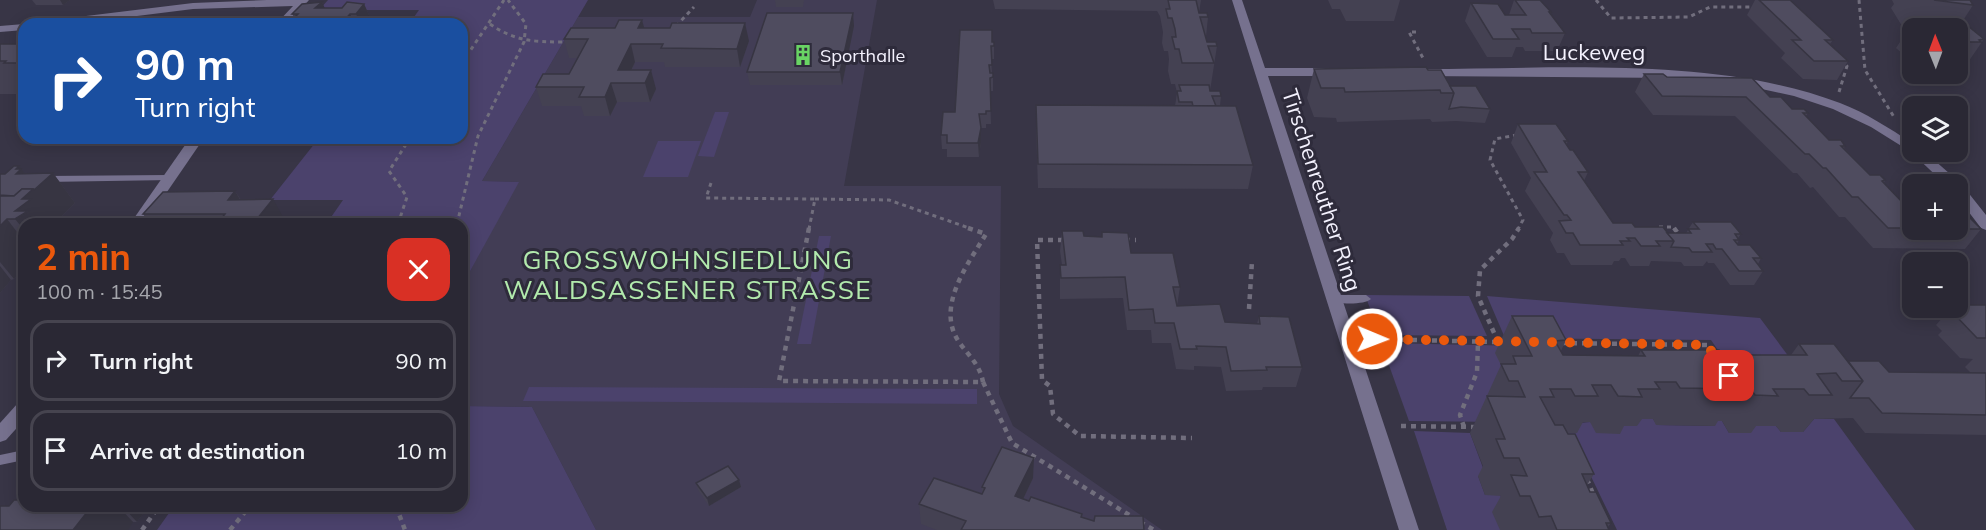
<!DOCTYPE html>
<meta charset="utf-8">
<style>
:root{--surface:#2a2834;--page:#32303c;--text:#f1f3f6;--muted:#a5a6ac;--line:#46444f;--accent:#ea580c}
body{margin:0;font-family:Mulish,sans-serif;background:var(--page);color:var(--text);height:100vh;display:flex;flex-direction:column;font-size:22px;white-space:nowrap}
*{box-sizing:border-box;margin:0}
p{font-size:20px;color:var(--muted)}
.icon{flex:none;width:33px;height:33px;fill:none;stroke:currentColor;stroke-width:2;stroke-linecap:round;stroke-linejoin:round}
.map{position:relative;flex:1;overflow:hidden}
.sheet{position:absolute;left:18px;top:218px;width:450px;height:294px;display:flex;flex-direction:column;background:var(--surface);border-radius:18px;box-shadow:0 3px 15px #0003,0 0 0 2px var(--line)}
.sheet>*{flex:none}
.top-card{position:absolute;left:18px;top:18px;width:450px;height:126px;border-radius:18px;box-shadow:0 3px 15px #0003,0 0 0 2px var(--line);background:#1a4fa0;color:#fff;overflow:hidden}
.needle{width:39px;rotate:359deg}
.tools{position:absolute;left:1902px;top:18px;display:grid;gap:12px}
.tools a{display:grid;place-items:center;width:66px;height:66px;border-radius:12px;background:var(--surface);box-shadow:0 3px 15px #0003,0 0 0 2px var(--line);font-size:30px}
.pin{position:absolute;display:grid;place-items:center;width:51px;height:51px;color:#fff;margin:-26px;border-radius:12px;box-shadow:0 3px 9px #0006}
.me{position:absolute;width:66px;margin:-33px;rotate:91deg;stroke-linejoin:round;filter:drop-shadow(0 0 4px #0008)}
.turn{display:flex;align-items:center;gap:21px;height:126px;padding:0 18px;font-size:27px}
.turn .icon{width:78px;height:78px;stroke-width:2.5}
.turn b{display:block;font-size:42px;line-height:51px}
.round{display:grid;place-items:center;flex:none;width:63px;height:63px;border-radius:18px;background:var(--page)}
.overview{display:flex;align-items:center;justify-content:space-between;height:102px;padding:0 18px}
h1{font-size:36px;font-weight:700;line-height:45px;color:var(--accent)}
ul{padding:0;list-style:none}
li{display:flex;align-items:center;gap:18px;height:81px;margin:0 12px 9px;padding:0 6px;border:3px solid var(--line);border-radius:18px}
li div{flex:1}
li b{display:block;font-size:22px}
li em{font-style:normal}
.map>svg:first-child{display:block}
</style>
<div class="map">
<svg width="1986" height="530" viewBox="0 0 1986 530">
<rect width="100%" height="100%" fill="#383546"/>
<polygon fill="#423d55" points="757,0 877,0 844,186 1001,186 999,394 1013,426 1162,530 596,530 532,407 462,406 462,286 518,182 482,181 578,17 750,17"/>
<g fill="#4b426c">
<polygon points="328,0 588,0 482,181 519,182 462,286 462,224 327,223 343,200 270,200 319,138 462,138 462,24 409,24 419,10 319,10"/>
<polygon points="715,112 729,112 714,157 698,156"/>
<polygon points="658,141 701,141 688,177 643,177"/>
<polygon points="819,236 831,236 811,344 797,344"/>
<polygon points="1365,295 1469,296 1487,336 1380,335"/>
<polygon points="1487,296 1760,318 1807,381 1773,382 1780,392 1747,392 1711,340 1505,338"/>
<polygon points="1381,343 1524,346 1514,393 1502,422 1409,421"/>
<polygon points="529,387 977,389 977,404 523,401"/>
<polygon points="462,406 532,407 596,530 157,530 174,506 462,506"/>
<polygon points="1633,419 1653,419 1657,425 1714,426 1712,421 1722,421 1729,433 1747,426 1776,426 1781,432 1803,432 1814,419 1834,419 1915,530 1617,530 1583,460 1551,426 1590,422 1615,426"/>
<polygon points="1414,431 1470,433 1486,476 1478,476 1485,495 1500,495 1508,513 1500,530 1447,530"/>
</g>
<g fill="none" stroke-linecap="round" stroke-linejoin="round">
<g stroke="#716e7d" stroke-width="3" stroke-dasharray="4 4" stroke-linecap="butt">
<polyline points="1596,0 1611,18 1689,17 1710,7 1754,7"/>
<polyline points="1859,0 1865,70 1894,117"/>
<path d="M490,24C514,41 534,42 563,42"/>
<polyline points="676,26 694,7"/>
<polyline points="1416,32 1409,32 1424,60"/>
<polyline points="462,63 504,0"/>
<polyline points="1839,92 1847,66 1844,63"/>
<polyline points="1517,135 1495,139 1490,160 1523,220 1518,229"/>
<polyline points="711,183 706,198 815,199 809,229"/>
<polyline points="815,199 889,200 972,229"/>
<polyline points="280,220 306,224"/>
<polyline points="398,224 407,197 389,171 410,138"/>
<polyline points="457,224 478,136 524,42 526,24 508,0"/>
<polyline points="1659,227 1674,227 1675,229"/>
</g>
<g stroke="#716e7d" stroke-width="4.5" stroke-dasharray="5 5" stroke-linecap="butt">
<polyline points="809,228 779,381 983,382 1012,443 1134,518"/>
<path d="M968,228L986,234C968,264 935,307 959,342C969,356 980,365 983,382"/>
<polyline points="1674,228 1680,236"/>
<polyline points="1063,240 1037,240 1042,380 1050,386 1053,414 1080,436 1192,438"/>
<polyline points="1125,240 1136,240"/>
<polyline points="1249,309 1252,261"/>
<polyline points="1372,339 1497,342"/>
<polyline points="1498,342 1478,296 1480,270 1512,239 1519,228"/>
<polyline points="1562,343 1707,345 1712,353"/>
<polyline points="1401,426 1476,427"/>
<polyline points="1464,427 1460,415 1477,372 1478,342"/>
<polyline points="1587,479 1593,494"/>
<polyline points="396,506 405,530"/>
<polyline points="1140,522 1154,530"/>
<polyline points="142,530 159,506"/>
<polyline points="230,530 250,506"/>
</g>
<g fill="#76718e" fill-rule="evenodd">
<polygon points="168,175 171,176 173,178 171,180 45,182 40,179 45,176"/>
<path d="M1334,295H1366L1371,299C1365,305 1335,305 1329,299Z"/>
<polygon points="24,450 24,460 0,465 0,455"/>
</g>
<g fill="#76718e" fill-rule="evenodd">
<polygon points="267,0 309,0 288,24 276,24 293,6 193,9 73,24 39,24 45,21 193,3"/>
<polygon points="1232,0 1242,0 1265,68 1334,68 1340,72 1334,76 1268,76 1419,530 1399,530"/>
<polygon points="24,24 24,30 0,32 0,26"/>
<path d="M1424,69C1556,69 1716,56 1840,103C1866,113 1889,128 1912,143V152H1925L1958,181L1959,185L1963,186L1986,215V230L1981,228L1958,198V184H1945L1911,152L1871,127L1833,109L1794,96L1757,88L1673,78L1420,76L1418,73Z"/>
<polygon points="190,138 204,138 145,224 130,224"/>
<polygon points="24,401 24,420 6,440 0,442 0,423 18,403"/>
</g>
</g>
<g fill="#444152">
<polygon points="32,0 70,0 63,5 36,5"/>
<polygon points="775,0 804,0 803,7 776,7"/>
<polygon points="993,0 1201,0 1199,13 1208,17 1206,37 1207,42 1217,46 1210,91 1221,96 1220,106 1253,165 1248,189 1038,188 1036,129 1036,105 1175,106 1177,93 1175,84 1171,84 1168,71 1169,59 1168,51 1164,51 1162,43 1163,32 1160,16 1157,11 995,9"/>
<polygon points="1328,0 1400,0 1394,21 1346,21 1340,9 1332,9"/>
<polygon points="1514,0 1540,0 1551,12 1550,14 1565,33 1557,51 1525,51 1523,47 1516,47 1512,57 1487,57 1465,21 1471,3 1505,15 1509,15"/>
<polygon points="1755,0 1790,0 1833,40 1830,44 1848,61 1837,80 1803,79 1781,58 1785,53 1747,15"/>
<polygon points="1892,0 1970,0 1973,5 1962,22 1984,39 1964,68 1963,68 1961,70 1958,70 1958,28 1912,28 1912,62 1896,48 1910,27 1902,26 1891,8 1894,4"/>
<polygon points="322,2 324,8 342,8 364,4 373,24 288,24 294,17 292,14"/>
<polygon points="642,20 644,28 749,41 740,67 665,67 664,62 635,62 632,70 656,89 650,102 617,102 610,116 584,116 581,106 542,106 536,87 569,74 578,58 569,58 564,39 615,28"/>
<polygon points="854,26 842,85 750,85 747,72"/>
<polygon points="992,42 994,42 994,59 991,59 992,73 993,73 993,91 990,91 991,124 986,124 986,128 981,128 981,142 979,157 947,157 947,149 942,149 941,135 955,112"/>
<rect x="0" y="44" width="24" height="50"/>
<polygon points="1314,69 1428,70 1450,86 1490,109 1485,123 1456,121 1432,122 1430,119 1337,122 1336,118 1314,117 1307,98"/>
<polygon points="1644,74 1770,97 1792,109 1808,113 1806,116 1829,140 1845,146 1844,148 1870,175 1885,180 1884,183 1904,204 1912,204 1912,230 1958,230 1958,206 1981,229 1965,249 1873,248 1845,217 1839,217 1813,187 1810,188 1797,173 1793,173 1735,116 1653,115 1635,92"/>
<polygon points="1518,124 1568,141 1566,145 1570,150 1588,172 1584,181 1613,223 1667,233 1686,233 1693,222 1741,234 1738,238 1739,240 1737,244 1761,258 1758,264 1763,271 1754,285 1730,285 1714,263 1708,263 1707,261 1703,266 1684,266 1681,262 1651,261 1649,266 1630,266 1625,258 1621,258 1619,261 1614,261 1612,265 1571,265 1564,253 1557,253 1550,240 1553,233 1525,191 1531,178 1511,143"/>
<polygon points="19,166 24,174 53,173 75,203 57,221 59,224 24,224 24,268 14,279 11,280 0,293 0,174 5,174"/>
<polygon points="235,191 241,200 287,224 150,224 143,214"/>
<polygon points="1062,231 1084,236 1102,237 1102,232 1180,287 1177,306 1225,322 1257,324 1259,316 1302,367 1296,387 1263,387 1262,390 1226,391 1221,367 1194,366 1194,370 1176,369 1171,343 1152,343 1151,330 1127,330 1123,298 1060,299 1060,265 1062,265 1060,251"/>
<polygon points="1986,305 1986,435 1865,433 1853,418 1814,419 1803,432 1781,432 1776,426 1756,426 1751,433 1729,433 1722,421 1718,421 1715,426 1656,425 1653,419 1642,419 1637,426 1624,426 1620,434 1596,433 1590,422 1583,422 1577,433 1567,433 1594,474 1587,485 1590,492 1611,523 1608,527 1609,530 1500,530 1492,512 1501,496 1485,495 1478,476 1483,466 1470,433 1501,365 1495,353 1512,316 1566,340 1561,351 1563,355 1638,356 1641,350 1722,355 1791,355 1799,344 1848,361 1889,372 1971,373 1965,367 1973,359 1960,358 1938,335 1942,331 1936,325 1951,308"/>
<polygon points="1033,478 1023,499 1094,521 1144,530 937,530 921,524 919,504 982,494 982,487"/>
<polygon points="739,480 741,487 709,506 698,490 696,483"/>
<polygon points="9,506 149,506 137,522 133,522"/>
</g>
<g fill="#373542">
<polygon points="60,0 70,0 63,5"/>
<polygon points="322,2 332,24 315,8"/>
<polygon points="364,4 373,24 361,24 356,14"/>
<polygon points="853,13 854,26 842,85 840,72"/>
<polygon points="350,14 355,24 341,24"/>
<polygon points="642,20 647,38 638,28"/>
<polygon points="745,23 749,41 740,67 737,49"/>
<polygon points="631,44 635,62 625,83 618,70"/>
<polygon points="651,70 656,89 650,102 645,83"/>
<polygon points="611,83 617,102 610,116 605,97"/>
<polygon points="981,128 981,142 979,157 978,143"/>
<polygon points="19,166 36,189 53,173 75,203 57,221 59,224 24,224 24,230 15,219 16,174 16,169"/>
<polygon points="235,191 254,223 273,199 287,224 242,224 228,200"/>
<polygon points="7,219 24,241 24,268 14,279 0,262 0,226"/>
<polygon points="0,266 11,280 0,293"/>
<polygon points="1034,458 1033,478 1015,516 1015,496"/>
<polygon points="739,480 741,487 709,506 707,498"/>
<polygon points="88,506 118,506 133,522 128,530 73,530 83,511"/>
<polygon points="122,506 149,506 137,522"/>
</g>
<g fill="#4f4c5f" stroke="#373542" stroke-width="1.5">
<polygon points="1168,0 1196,0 1199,13 1207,13 1208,17 1200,17 1207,42 1216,42 1217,46 1208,46 1214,63 1182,63 1179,49 1175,49 1172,37 1176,37 1175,29 1172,18 1168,18 1166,9 1170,9"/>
<polygon points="1515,0 1540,0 1551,12 1549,12 1565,33 1532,33 1530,29 1512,29 1519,39 1493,39 1471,3 1498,4 1505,15 1526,15"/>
<polygon points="1759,0 1790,0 1833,40 1825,40 1848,61 1814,61 1792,40 1801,40"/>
<polygon points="1934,0 1970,0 1973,5"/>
<polygon points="322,2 315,8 342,8 347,2 364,4 356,14 350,14 341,24 288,24 298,14 292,14 302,4"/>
<polygon points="767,13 853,13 840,72 747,72"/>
<polygon points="1958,18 1984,39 1979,40 1981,42 1958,42 1958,28 1925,28 1914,20"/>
<polygon points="619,20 642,20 638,28 670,28 672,23 745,23 737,49 661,48 663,44 631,44 618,70 651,70 645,83 611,83 605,97 579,97 584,87 536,87 543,74 569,74 588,39 564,39 571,28 615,28"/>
<polygon points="960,30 992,30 992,42 994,42 994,46 991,46 992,65 989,65 990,73 993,73 993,77 990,78 991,111 986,111 986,114 979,114 981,128 978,143 947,143 947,135 941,135 943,112 955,112"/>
<polygon points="0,44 24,44 24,63 4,63 6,61 0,61"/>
<polygon points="1426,67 1428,70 1441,70 1454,93 1441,93 1440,90 1345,92 1344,88 1321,88 1314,69"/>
<polygon points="1644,74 1663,74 1667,77 1752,78 1770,97 1781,97 1792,109 1804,109 1808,113 1803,113 1829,140 1841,140 1845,146 1841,146 1870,175 1880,175 1885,180 1882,181 1904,204 1912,204 1912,228 1888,228 1858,197 1852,197 1826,168 1823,168 1809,154 1805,154 1746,97 1662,96"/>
<polygon points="1179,85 1209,85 1210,91 1220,91 1221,96 1212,96 1216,106 1193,106 1192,102 1179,102 1177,91 1181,91"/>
<polygon points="1450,86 1476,86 1490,109 1461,107 1449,109 1454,93"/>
<polygon points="1036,105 1236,106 1253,165 1038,164"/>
<polygon points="1518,124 1556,124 1568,141 1564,141 1570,150 1573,150 1588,172 1578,172 1613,223 1632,223 1635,227 1663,227 1674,241 1656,241 1660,246 1641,246 1635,238 1627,238 1630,241 1620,241 1623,245 1580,245 1573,233 1566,233 1559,221 1571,220 1567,215 1564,215 1534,172 1547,172"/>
<polygon points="14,166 19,166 16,169 21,169 16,174 53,173 34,190 33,189 22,189 14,196 0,195 0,174 5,174"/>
<polygon points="22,189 33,189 22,199 31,199 15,211 28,211 15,219 7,219 0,226 0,196 14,196"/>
<polygon points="235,191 228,200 273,199 253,224 217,224 225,214 143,214 163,192"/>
<polygon points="1958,206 1981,229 1958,229"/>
<polygon points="1693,222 1731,222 1741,234 1735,234 1739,240 1734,240 1738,245 1750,245 1761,258 1753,258 1763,271 1739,271 1722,249 1716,249 1713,244 1706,244 1712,252 1692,252 1689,248 1671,247 1674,241 1667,233 1691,233 1688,229 1699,229"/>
<polygon points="1062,231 1083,231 1084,236 1102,237 1102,232 1128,233 1131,253 1173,253 1180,287 1173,287 1177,306 1220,304 1225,322 1260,324 1259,316 1289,317 1302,367 1266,367 1267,370 1231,371 1226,347 1196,346 1197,349 1180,349 1174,323 1155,323 1153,309 1129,310 1125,277 1061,278 1060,265 1066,265"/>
<polygon points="1958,305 1986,305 1986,338 1977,338 1955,315 1963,315 1955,308 1958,308"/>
<polygon points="1512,316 1553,316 1566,340 1555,341 1563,355 1645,356 1641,350 1719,350 1722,355 1807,355 1799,344 1834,344 1863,381 1842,381 1836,373 1817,374 1832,395 1809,395 1804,389 1773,389 1778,396 1755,395 1747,384 1737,384 1740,389 1680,388 1676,382 1655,382 1660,389 1638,389 1642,397 1618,396 1611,385 1592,385 1598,396 1575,396 1571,389 1550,389 1554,397 1540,397 1555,425 1563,425 1568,434 1575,434 1594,474 1582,474 1590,492 1596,492 1611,523 1606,523 1609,530 1557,530 1551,516 1539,517 1530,496 1520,496 1511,475 1527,476 1519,458 1504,458 1496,439 1505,439 1487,396 1525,397 1518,381 1509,381 1501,364 1516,364 1513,356 1532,356"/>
<polygon points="1848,361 1879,361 1889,372 1986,373 1986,415 1882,413 1869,398 1850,398 1863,381"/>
<polygon points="1002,447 1034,458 1015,496 1029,501 1031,497 1082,514 1081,517 1094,521 1095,516 1143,516 1144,530 961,530 966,521 919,504 934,478 982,494 985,488 982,487"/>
<polygon points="728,466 739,480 707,498 696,483"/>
<polygon points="14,500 24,500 24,506 88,506 83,511 88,511 73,530 0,530 0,506 9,506"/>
</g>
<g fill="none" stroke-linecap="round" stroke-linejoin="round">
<polyline stroke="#ea580c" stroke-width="10" stroke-dasharray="0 18" points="1372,339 1707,345 1729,376"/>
</g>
<defs>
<symbol id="building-bare" viewBox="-9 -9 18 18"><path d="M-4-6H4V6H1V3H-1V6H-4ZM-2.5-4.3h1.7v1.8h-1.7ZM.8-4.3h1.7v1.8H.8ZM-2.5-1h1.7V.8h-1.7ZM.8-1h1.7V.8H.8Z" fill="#69d464" stroke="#2e2b3b" stroke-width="2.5" paint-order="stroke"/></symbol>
</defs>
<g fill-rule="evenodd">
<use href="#building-bare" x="788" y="40" width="30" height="30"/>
</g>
<g text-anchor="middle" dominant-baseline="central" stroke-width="6" stroke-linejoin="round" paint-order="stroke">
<g font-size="18" fill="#f4f2fe" stroke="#2e2b3b" text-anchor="start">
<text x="820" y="55">Sporthalle</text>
</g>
<g font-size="22" fill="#f4f2fe" stroke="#2e2b3b">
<text x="1594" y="52">Luckeweg</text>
<text transform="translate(1322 190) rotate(72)">Tirschenreuther Ring</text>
</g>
<g font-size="26" letter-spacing="1.5" fill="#b2eaad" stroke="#2e2b3b">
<text x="688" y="259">GROSSWOHNSIEDLUNG<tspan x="688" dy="30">WALDSASSENER STRASSE</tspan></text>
</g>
</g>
</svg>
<div class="tools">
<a><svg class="needle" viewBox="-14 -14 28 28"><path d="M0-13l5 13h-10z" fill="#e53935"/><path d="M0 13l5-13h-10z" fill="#a5a6ac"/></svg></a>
<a><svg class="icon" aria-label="layers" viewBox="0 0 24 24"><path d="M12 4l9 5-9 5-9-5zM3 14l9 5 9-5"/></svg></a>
<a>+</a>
<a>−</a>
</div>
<div class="pin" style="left:1729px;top:376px;background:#d93025"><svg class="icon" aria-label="arrive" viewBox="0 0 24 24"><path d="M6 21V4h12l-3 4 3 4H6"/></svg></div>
<svg class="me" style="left:1372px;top:339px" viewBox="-20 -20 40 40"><circle r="17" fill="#ea580c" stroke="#fff" stroke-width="3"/><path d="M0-11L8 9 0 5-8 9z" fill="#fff"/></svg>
<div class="top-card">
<div class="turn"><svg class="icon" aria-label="right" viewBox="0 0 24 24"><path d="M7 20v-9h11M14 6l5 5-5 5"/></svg><div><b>90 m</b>Turn right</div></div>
</div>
<section class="sheet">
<div class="overview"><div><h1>2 min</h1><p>100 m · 15:45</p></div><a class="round" style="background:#d93025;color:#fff"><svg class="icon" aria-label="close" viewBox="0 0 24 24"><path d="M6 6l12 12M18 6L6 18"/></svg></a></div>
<ul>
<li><svg class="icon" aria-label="right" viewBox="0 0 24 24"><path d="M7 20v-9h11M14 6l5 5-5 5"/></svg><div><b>Turn right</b></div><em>90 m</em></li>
<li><svg class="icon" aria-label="arrive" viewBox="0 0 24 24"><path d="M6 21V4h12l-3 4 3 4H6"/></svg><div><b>Arrive at destination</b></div><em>10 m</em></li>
</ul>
</section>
</div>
